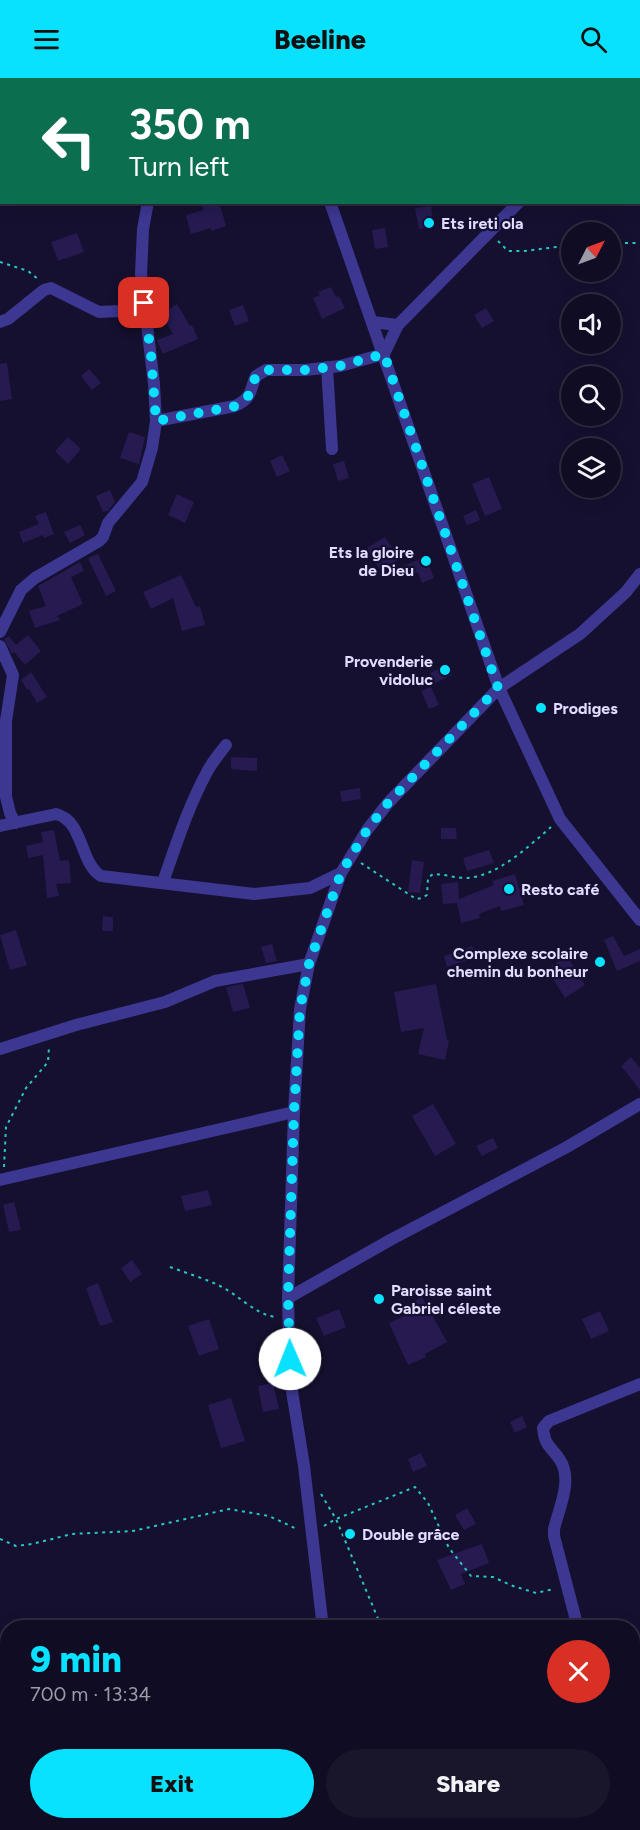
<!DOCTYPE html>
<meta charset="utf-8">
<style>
:root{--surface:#100c23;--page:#19152b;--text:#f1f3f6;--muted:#9c9ba6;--line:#302c41;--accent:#09e2ff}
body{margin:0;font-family:Figtree,sans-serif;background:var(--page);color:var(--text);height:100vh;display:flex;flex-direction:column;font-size:22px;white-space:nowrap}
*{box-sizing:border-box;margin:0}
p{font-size:20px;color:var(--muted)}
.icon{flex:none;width:33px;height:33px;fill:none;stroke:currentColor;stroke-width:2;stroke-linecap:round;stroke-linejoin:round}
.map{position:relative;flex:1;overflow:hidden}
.drawer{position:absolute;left:0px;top:1542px;width:640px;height:210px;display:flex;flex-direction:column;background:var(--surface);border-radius:24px 24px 0 0;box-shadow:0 3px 15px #0003,0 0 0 2px var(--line)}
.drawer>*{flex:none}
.banner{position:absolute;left:0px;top:0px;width:640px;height:126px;box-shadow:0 3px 15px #0003,0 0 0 2px var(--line);background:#0b6e4f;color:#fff;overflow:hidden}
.needle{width:39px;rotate:48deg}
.tools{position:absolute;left:561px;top:144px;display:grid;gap:12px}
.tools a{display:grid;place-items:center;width:60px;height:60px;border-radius:50%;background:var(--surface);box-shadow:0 3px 15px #0003,0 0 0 2px var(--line);font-size:30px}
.pin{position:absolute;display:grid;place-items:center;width:51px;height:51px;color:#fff;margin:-26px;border-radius:12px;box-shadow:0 3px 9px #0006}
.me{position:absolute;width:66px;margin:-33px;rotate:359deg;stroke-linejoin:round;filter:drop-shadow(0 0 4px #0008)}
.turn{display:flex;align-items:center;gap:21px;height:126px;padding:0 30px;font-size:27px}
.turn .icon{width:78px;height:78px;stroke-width:2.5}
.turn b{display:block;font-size:42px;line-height:51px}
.round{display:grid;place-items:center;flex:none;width:63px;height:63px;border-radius:32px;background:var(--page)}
.headline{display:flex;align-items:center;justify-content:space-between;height:102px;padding:0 30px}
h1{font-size:36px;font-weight:800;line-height:45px;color:var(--accent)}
.cta{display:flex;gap:12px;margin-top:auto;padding:12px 30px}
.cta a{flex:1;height:69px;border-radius:36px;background:var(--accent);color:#111;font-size:24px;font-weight:800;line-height:69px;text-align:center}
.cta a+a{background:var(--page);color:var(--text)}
header{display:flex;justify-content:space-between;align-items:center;height:78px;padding:0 30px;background:var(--accent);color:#111;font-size:27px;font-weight:800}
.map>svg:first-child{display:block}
</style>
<header><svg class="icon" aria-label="menu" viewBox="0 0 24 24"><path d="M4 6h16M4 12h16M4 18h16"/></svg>Beeline<svg class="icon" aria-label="search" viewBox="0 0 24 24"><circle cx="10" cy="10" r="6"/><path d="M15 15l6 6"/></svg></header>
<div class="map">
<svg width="640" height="1752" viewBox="0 0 640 1752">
<rect width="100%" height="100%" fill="#15102f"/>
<g fill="#261a51">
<polygon points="201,124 219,124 226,148 211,153 211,150 191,156 186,137 204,132"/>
<polygon points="431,128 434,149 419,151 415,130"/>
<polygon points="385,150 388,169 375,171 372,152"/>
<polygon points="77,155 84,174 58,183 51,164"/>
<polygon points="331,209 336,219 339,218 345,230 322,241 313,220 320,217 318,214"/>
<polygon points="177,226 190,248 192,247 198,261 163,276 157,262 173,256 161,236"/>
<polygon points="243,227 249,243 235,248 229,232"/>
<polygon points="486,230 494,243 482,250 474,237"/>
<polygon points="7,285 12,321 0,323 0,286"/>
<polygon points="89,291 101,305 92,312 81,298"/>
<polygon points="129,354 145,359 139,386 120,380"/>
<polygon points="68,359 81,371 68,386 55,373"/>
<polygon points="282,377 290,393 277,399 270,383"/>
<polygon points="344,383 349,400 338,403 333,386"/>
<polygon points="489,399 502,431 485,438 472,406"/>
<polygon points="110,412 115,424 108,433 103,434 96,418"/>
<polygon points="177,416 194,424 185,445 168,437"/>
<polygon points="476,432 480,442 467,447 463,438"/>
<polygon points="46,434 54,456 44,460 43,457 23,465 19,454 39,446 35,438"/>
<polygon points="80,447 85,457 70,465 64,454"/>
<polygon points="385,459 399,481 381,493 367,470"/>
<polygon points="98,476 116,513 106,518 88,480"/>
<polygon points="426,479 434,500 422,505 418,494 407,498 403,488"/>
<polygon points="80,484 84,493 71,499 83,526 57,538 60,542 35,550 29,533 46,528 38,508"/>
<polygon points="181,497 196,529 200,528 205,547 182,553 173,520 151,531 143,514"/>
<polygon points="28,557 41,573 25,587 14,574 12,576 4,561 9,558 16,567"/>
<polygon points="447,587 452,597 435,605 430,595"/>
<polygon points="31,594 47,619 37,625 29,611 27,612 21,602"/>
<polygon points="431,609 439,627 429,631 421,613"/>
<polygon points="231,679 257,680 257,693 231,691"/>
<polygon points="360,710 361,721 342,724 340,713"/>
<polygon points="441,750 456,750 457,761 441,761"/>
<polygon points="54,752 60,783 69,782 71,805 56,806 59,818 47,820 43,777 28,780 26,768 43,764 41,754"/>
<polygon points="489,772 494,785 467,793 463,780"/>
<polygon points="412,782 424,784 420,815 408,814"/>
<polygon points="515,796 524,827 501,833 500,828 479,836 480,840 461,845 457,825 443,826 441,806 458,804 459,821 494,807 492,803"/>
<polygon points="103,838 113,839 113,853 102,853"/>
<polygon points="16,852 27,887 10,892 0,857"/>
<polygon points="613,858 624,878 640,871 640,883 617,893 604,862"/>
<polygon points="272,866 277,883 266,885 261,869"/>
<polygon points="472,868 476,879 447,889 444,878"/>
<polygon points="567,878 585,907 565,920 547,891"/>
<polygon points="243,906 250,930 233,934 226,909"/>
<polygon points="436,906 447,962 449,963 445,982 418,976 424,950 401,954 394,914"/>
<polygon points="631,979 640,990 640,1012 621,988"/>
<polygon points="433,1026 456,1066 435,1078 412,1038"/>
<polygon points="493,1060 498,1070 482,1078 476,1068"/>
<polygon points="208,1112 212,1127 185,1133 181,1118"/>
<polygon points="14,1124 21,1152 9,1154 3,1127"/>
<polygon points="132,1182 142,1196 130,1204 121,1190"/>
<polygon points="98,1205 113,1244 100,1248 86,1210"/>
<polygon points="422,1219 447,1264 425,1276 426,1279 408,1287 389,1245 415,1233 411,1225"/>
<polygon points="339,1231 346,1249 324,1258 316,1240"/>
<polygon points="600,1233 609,1253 591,1261 582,1241"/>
<polygon points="209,1241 219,1271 199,1278 188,1248"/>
<polygon points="273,1305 279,1331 263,1334 258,1308"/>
<polygon points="231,1320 245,1363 221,1370 208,1327"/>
<polygon points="522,1338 527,1349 515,1355 510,1344"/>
<polygon points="421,1375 427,1388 413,1394 408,1381"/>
<polygon points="467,1430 476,1446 464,1452 455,1437"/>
<polygon points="482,1466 489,1485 461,1496 465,1506 451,1512 437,1482"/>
</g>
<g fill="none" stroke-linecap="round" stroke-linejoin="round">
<g stroke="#26cac3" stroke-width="2" stroke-dasharray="3 4.5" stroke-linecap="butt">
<polyline points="180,0 182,2"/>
<polyline points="527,0 528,2"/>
<polyline points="498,163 508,173 525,173 572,167"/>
<polyline points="610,165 640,165"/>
<polyline points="0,184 28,193 38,201"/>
<path d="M361,785L416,821L422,820L427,817L428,800L433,796C444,796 455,800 466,800C497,799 529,768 551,749"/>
<polyline points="4,1089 6,1049 26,1010 48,984 49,969"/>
<path d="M170,1189C186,1195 203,1200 218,1207C238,1216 254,1236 275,1239"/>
<polyline points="321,1416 336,1441 382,1550"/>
<polyline points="324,1448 336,1441 415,1409 428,1425 449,1470 471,1498 493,1499 513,1508 536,1515 554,1511"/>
<polyline points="0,1461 16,1468 32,1466 72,1456 133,1453 229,1431 269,1438 297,1451"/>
</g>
<g stroke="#3c3791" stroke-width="12">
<polyline points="307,0 307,2"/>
<polyline points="15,2 17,0"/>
<polyline points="213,2 214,0"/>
<polyline points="324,2 329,0"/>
<polyline points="622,2 623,0"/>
<polyline points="0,12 2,11"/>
<polyline points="330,124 499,610 560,741 640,842"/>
<polyline points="0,244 8,241 44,212 51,210 99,234 120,233 144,225"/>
<polyline points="372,244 398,247"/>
<polyline points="327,289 332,371"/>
<path d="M156,343L235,328C253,319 249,314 256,298L266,292H305L340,288L384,276L398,247L519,124"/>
<polyline points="0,554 21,512 35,500 99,463 103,459 108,445 142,404 152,370 156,343 154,306 141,196 143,151 148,124"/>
<polyline points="0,568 13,597 6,643 6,719 10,735 15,745"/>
<path d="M0,748L56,736C84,743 79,784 101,798L254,816L310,810L341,795"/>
<path d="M163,804C176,767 188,729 207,694C212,684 220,675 226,667"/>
<polyline points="0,971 76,947 165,924 215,903 309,886"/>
<polyline points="0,1102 294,1034"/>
<polyline points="288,1220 392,1161 567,1069 640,1026"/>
<polyline points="323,1550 304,1388 290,1301 288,1220 294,1034 300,931 309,886 341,795 367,752 388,725 499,610 580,556 626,514 640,496"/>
<path d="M578,1550L554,1458V1451C559,1430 573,1402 560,1382C551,1368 545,1369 543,1350L549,1343L640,1306"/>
<polyline points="0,1740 8,1738"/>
<polyline points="356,1744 357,1752"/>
<polyline points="510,1744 515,1752"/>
</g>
</g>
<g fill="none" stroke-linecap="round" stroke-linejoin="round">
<path stroke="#09e2ff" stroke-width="10" stroke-dasharray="0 18" d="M144,225L151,276L156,343L236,328C252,319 249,314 256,298L266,292H305L340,288L384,276L498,610L388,725L367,752L341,795L309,886L300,931L294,1034L288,1220L290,1281"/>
</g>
<g fill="#09e2ff" stroke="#15102f" stroke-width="2">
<circle cx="429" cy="145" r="6"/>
<circle cx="426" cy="483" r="6"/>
<circle cx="445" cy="592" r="6"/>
<circle cx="541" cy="630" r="6"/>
<circle cx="509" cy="811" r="6"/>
<circle cx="600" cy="884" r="6"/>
<circle cx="379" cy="1221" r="6"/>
<circle cx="350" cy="1456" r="6"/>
</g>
<g text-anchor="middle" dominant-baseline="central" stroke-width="4.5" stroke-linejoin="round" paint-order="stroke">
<g font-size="16" font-weight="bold" fill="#e2ddff" stroke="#15102f" text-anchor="start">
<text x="441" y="145">Ets ireti ola</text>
<text x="414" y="474" text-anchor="end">Ets la gloire<tspan x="414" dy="18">de Dieu</tspan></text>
<text x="433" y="583" text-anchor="end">Provenderie<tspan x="433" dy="18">vidoluc</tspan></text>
<text x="553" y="630">Prodiges</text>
<text x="521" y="811">Resto café</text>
<text x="588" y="875" text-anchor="end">Complexe scolaire<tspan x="588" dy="18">chemin du bonheur</tspan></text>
<text x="391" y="1212">Paroisse saint<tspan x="391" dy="18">Gabriel céleste</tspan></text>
<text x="362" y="1456">Double grâce</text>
</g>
</g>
</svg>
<div class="tools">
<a><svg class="needle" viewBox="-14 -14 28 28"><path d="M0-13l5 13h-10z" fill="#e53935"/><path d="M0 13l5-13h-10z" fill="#9c9ba6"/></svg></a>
<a><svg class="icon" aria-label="sound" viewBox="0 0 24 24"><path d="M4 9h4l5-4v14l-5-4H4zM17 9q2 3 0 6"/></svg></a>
<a><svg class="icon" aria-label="search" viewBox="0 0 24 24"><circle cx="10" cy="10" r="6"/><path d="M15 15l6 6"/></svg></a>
<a><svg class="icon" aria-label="layers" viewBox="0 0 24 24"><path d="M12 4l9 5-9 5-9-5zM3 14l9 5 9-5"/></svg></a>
</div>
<div class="pin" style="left:144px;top:225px;background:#d93025"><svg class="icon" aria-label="arrive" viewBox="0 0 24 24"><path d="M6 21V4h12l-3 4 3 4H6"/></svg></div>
<svg class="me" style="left:290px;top:1281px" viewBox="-20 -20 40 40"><circle r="19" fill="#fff"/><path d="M0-13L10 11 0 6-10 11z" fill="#09e2ff"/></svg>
<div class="banner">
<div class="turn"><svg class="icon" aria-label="left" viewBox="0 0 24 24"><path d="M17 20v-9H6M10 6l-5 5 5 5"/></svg><div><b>350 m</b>Turn left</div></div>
</div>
<section class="drawer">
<div class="headline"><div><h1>9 min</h1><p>700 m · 13:34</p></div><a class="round" style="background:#d93025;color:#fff"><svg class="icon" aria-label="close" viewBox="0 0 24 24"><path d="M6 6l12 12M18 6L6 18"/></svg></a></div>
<div class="cta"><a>Exit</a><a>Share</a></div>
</section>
</div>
